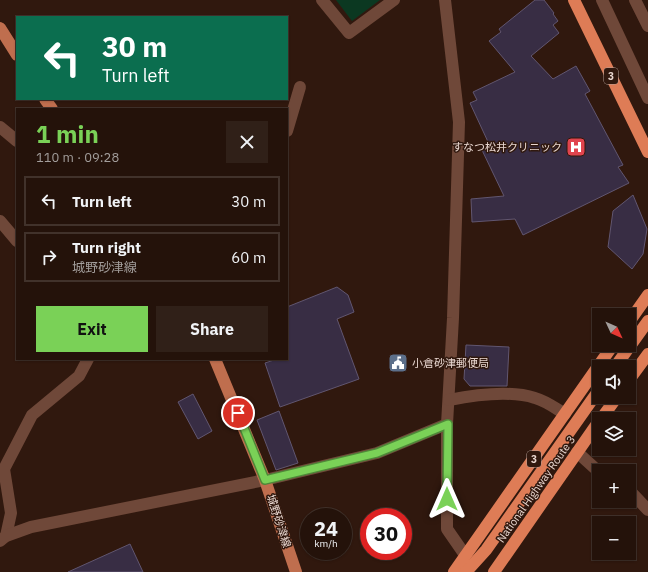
<!DOCTYPE html>
<meta charset="utf-8">
<style>
:root{--surface:#24120a;--page:#302018;--text:#f1f3f6;--muted:#a39e9c;--line:#41322b;--accent:#7ad157}
body{margin:0;font-family:"IBM Plex Sans","Noto Sans JP",sans-serif;background:var(--page);color:var(--text);height:100vh;display:flex;flex-direction:column;font-size:15px;white-space:nowrap}
*{box-sizing:border-box;margin:0}
p{font-size:13px;color:var(--muted)}
.icon{flex:none;width:22px;height:22px;fill:none;stroke:currentColor;stroke-width:2;stroke-linecap:round;stroke-linejoin:round}
.map{position:relative;flex:1;overflow:hidden}
.sheet{position:absolute;left:16px;top:108px;width:272px;height:252px;display:flex;flex-direction:column;background:var(--surface);border-radius:0px;box-shadow:0 1px 3px #0004,0 0 0 1px var(--line)}
.sheet>*{flex:none}
.top-card{position:absolute;left:16px;top:16px;width:272px;height:84px;border-radius:0px;box-shadow:0 1px 3px #0004,0 0 0 1px var(--line);background:#0b6e4f;color:#fff;overflow:hidden}
.needle{width:26px;rotate:134deg}
.controls{position:absolute;left:592px;top:308px;display:grid;gap:8px}
.controls a{display:grid;place-items:center;width:44px;height:44px;border-radius:0px;background:var(--surface);box-shadow:0 1px 3px #0004,0 0 0 1px var(--line);font-size:20px}
.speed{position:absolute;left:300px;top:508px;display:flex;gap:8px;font-size:20px;font-weight:700;text-align:center}
.speed>*{display:grid;place-content:center;width:52px;height:52px;border-radius:50%;background:var(--surface);box-shadow:0 1px 3px #0004,0 0 0 1px var(--line);line-height:1}
.speed small{font-size:10px;font-weight:400}
.speed .limit{border:6px solid #d22;background:#fff;color:#111}
.pin{position:absolute;display:grid;place-items:center;width:34px;height:34px;color:#fff;margin:-17px;border:2px solid #fff;border-radius:50%;box-shadow:0 1px 4px #0007}
.me{position:absolute;width:44px;margin:-22px;rotate:0deg;stroke-linejoin:round;filter:drop-shadow(0 0 3px #0008)}
.turn{display:flex;align-items:center;gap:14px;height:84px;padding:0 20px;font-size:18px}
.turn .icon{width:52px;height:52px;stroke-width:2.5}
.turn b{display:block;font-size:28px;line-height:34px}
.round{display:grid;place-items:center;flex:none;width:42px;height:42px;border-radius:0px;background:var(--page)}
.overview{display:flex;align-items:center;justify-content:space-between;height:68px;padding:0 20px}
h1{font-size:24px;font-weight:700;line-height:30px;color:var(--accent)}
.action{display:flex;gap:8px;margin-top:auto;padding:8px 20px}
.action a{flex:1;height:46px;border-radius:0px;background:var(--accent);color:#111;font-size:16px;font-weight:700;line-height:46px;text-align:center}
.action a+a{background:var(--page);color:var(--text)}
ul{padding:0;list-style:none}
li{display:flex;align-items:center;gap:12px;height:50px;margin:0 8px 6px;padding:0 12px;border:2px solid var(--line);border-radius:0px}
li div{flex:1}
li b{display:block;font-size:15px}
li em{font-style:normal}
.map>svg:first-child{display:block}
</style>
<div class="map">
<svg width="648" height="572" viewBox="0 0 648 572">
<rect width="100%" height="100%" fill="#30180e"/>
<polygon fill="#0b3821" points="336,0 380,0 352,21"/>
<g fill="#382d44" stroke="#615670">
<polygon points="535,0 544,0 554,13 553,14 558,21 553,25 559,33 531,56 553,79 576,66 590,91 585,94 623,165 618,167 629,183 523,235 515,219 472,222 471,199 504,196 481,148 489,144 470,103 477,100 473,92 515,72 489,41 501,32 499,29"/>
<polygon points="633,195 647,229 643,254 632,269 608,247 613,211"/>
<polygon points="337,287 348,295 354,312 337,319 359,379 280,407 265,363 277,359 287,359 287,307"/>
<polygon points="466,345 509,347 507,386 470,386 464,379"/>
<polygon points="193,394 212,431 198,439 178,402"/>
<polygon points="279,411 298,463 276,470 257,420"/>
<polygon points="130,544 143,572 68,572"/>
</g>
<g fill="none" stroke-linecap="round" stroke-linejoin="round">
<g stroke="#6f4839" stroke-width="12">
<polyline points="322,0 349,33 394,0"/>
<polyline points="445,0 459,122 453,318 447,424 447,529 465,555"/>
<polyline points="602,0 648,98"/>
<polyline points="635,0 648,26"/>
<polyline points="0,127 17,141"/>
<polyline points="287,131 300,87"/>
<polyline points="0,221 17,241"/>
<path d="M449,400C474,395 510,390 535,398C546,401 555,408 565,414"/>
<polyline points="577,452 599,472"/>
<polyline points="629,490 648,510"/>
<polyline points="6,536 11,513 4,469 32,415 79,376 88,359"/>
<polyline points="0,541 6,536 31,527 265,480 377,453 447,424"/>
</g>
<g stroke="#bf6e4e" stroke-width="12">
<polyline points="0,28 17,55"/>
<polyline points="45,99 52,109"/>
<polyline points="215,359 265,480 296,572"/>
</g>
<g stroke="#de7c56" stroke-width="12">
<polyline points="574,0 648,152"/>
<polyline points="629,322 648,295"/>
<polyline points="615,367 648,321"/>
<polyline points="629,380 648,354"/>
<polyline points="601,419 617,397"/>
<polyline points="454,572 613,345"/>
<polyline points="466,572 486,550 599,390"/>
<polyline points="494,572 599,421"/>
</g>
</g>
<g fill="none" stroke-linecap="round" stroke-linejoin="round">
<defs>
<polyline id="route" points="238,413 265,480 377,453 448,424 447,499"/>
</defs>
<use href="#route" stroke="#4f8839" stroke-width="10"/>
<use href="#route" stroke="#7ad157" stroke-width="7"/>
</g>
<defs>
<symbol id="hospital-square" viewBox="-11 -11 22 22"><rect x="-9" y="-9" width="18" height="18" rx="4" fill="#e0444e" stroke="#30180e"/><path d="M-5-5h3v3.5h4V-5h3V5h-3V1.5h-4V5h-3Z" fill="#fff"/></symbol>
<symbol id="civic-square" viewBox="-11 -11 22 22"><rect x="-9" y="-9" width="18" height="18" rx="4" fill="#5c6f8a" stroke="#30180e"/><path d="M-.6-6.5H3V-4.5H.6V-3L4-1V1h2V6H-6V1h2V-1L-.6-3ZM-1.2 2.5V6h2.4V2.5Z" fill="#fff"/></symbol>
</defs>
<g fill-rule="evenodd">
<use href="#hospital-square" x="565" y="136" width="22" height="22"/>
<use href="#civic-square" x="387" y="352" width="22" height="22"/>
</g>
<g text-anchor="middle" dominant-baseline="central" stroke-width="3" stroke-linejoin="round" paint-order="stroke">
<g fill="#30180e" stroke="#b29e96" stroke-width="1">
<rect x="604" y="68" width="14" height="16" rx="3"/>
<rect x="527" y="451" width="14" height="16" rx="3"/>
</g>
<g font-size="10" font-weight="bold" fill="#e9d7d0">
<text x="611" y="76">3</text>
<text x="534" y="459">3</text>
</g>
<g font-size="11" fill="#e9d7d0" stroke="#30180e" text-anchor="end">
<text x="562" y="147">すなつ松井クリニック</text>
<text x="412" y="363" text-anchor="start">小倉砂津郵便局</text>
</g>
<g font-size="11" fill="#e9d7d0" stroke="#30180e">
<text transform="translate(536 489) rotate(-55)">National Highway Route 3</text>
<text transform="translate(279 521) rotate(72)">城野砂津線</text>
</g>
</g>
</svg>
<div class="controls">
<a><svg class="needle" viewBox="-14 -14 28 28"><path d="M0-13l5 13h-10z" fill="#e53935"/><path d="M0 13l5-13h-10z" fill="#a39e9c"/></svg></a>
<a><svg class="icon" aria-label="sound" viewBox="0 0 24 24"><path d="M4 9h4l5-4v14l-5-4H4zM17 9q2 3 0 6"/></svg></a>
<a><svg class="icon" aria-label="layers" viewBox="0 0 24 24"><path d="M12 4l9 5-9 5-9-5zM3 14l9 5 9-5"/></svg></a>
<a>+</a>
<a>−</a>
</div>
<div class="speed"><div>24<small>km/h</small></div><div class="limit">30</div></div>
<div class="pin" style="left:238px;top:413px;background:#d93025"><svg class="icon" aria-label="arrive" viewBox="0 0 24 24"><path d="M6 21V4h12l-3 4 3 4H6"/></svg></div>
<svg class="me" style="left:447px;top:499px" viewBox="-20 -20 40 40"><path d="M0-17L14 15 0 8-14 15z" fill="#7ad157" stroke="#fff" stroke-width="4"/></svg>
<div class="top-card">
<div class="turn"><svg class="icon" aria-label="left" viewBox="0 0 24 24"><path d="M17 20v-9H6M10 6l-5 5 5 5"/></svg><div><b>30 m</b>Turn left</div></div>
</div>
<section class="sheet">
<div class="overview"><div><h1>1 min</h1><p>110 m · 09:28</p></div><a class="round"><svg class="icon" aria-label="close" viewBox="0 0 24 24"><path d="M6 6l12 12M18 6L6 18"/></svg></a></div>
<ul>
<li><svg class="icon" aria-label="left" viewBox="0 0 24 24"><path d="M17 20v-9H6M10 6l-5 5 5 5"/></svg><div><b>Turn left</b></div><em>30 m</em></li>
<li><svg class="icon" aria-label="right" viewBox="0 0 24 24"><path d="M7 20v-9h11M14 6l5 5-5 5"/></svg><div><b>Turn right</b><p>城野砂津線</p></div><em>60 m</em></li>
</ul>
<div class="action"><a>Exit</a><a>Share</a></div>
</section>
</div>
